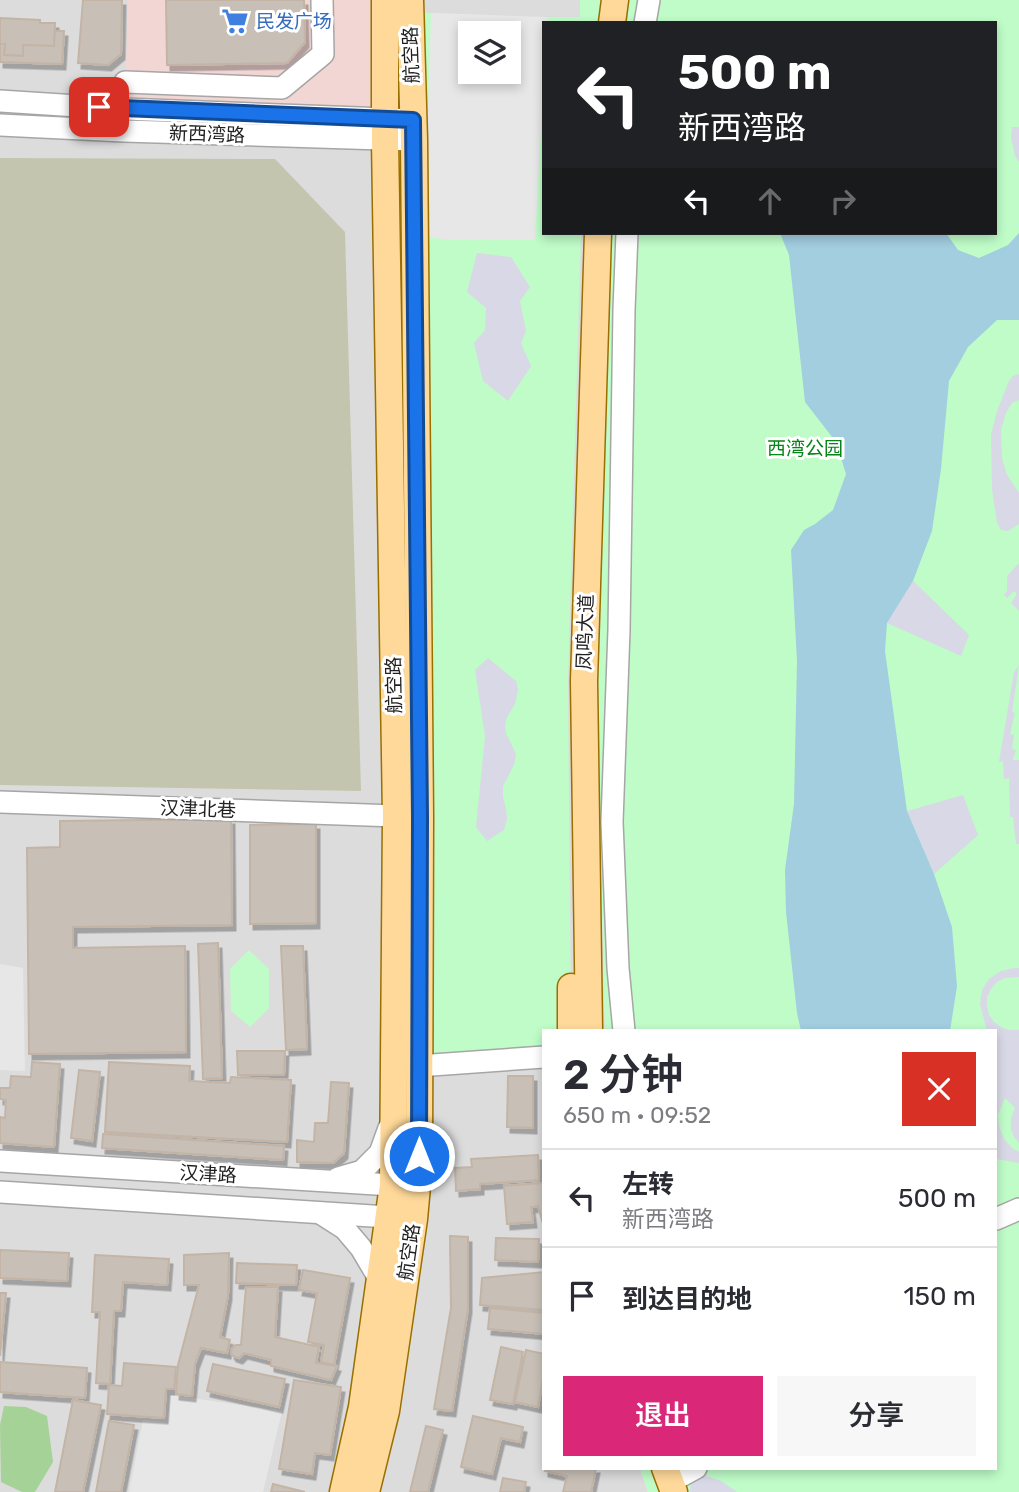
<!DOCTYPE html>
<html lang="zh">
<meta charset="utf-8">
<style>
:root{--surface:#fff;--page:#f7f7f7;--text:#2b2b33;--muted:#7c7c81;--line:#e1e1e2;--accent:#db2777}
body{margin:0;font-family:Rubik,"Noto Sans SC",sans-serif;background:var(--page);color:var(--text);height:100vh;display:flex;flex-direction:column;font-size:26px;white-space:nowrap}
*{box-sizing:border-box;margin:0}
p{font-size:23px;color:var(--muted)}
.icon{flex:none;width:38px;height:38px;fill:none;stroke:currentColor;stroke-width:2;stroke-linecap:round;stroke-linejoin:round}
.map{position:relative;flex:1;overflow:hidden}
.sheet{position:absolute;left:542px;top:1029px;width:455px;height:441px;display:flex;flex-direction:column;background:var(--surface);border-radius:0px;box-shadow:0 4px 10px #0003}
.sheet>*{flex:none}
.banner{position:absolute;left:542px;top:21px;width:455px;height:214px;border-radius:0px;box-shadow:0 4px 10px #0003;background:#202124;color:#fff;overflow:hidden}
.controls{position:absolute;left:458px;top:21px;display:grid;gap:14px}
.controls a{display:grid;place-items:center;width:63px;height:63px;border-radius:0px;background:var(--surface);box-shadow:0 4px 10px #0003;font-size:35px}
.pin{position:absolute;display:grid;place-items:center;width:60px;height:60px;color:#fff;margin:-30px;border-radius:14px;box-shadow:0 4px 10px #0006}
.me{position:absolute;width:77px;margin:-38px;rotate:0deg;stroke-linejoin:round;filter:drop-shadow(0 0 5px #0008)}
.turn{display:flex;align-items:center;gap:24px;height:147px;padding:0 21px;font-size:32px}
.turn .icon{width:91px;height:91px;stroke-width:2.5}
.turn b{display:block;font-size:49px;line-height:60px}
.lanes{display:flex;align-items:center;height:66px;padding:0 21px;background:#0003;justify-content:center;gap:35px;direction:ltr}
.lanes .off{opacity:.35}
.round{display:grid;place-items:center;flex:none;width:74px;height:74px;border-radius:0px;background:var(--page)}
.headline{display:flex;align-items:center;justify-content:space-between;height:119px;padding:0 21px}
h1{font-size:42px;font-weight:600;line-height:52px}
.primary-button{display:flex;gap:14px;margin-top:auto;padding:14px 21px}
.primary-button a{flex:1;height:80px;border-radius:0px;background:var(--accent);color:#fff;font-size:28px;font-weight:600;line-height:80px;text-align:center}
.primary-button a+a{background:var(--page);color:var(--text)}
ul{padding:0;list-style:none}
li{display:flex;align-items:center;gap:21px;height:98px;padding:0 21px;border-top:2px solid var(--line)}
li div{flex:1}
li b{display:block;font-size:26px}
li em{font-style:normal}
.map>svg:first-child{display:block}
</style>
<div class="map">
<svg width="1019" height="1492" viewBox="0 0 1019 1492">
<defs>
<filter id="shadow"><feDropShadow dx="3.5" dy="5.5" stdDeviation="0" flood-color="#0004"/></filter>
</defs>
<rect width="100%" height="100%" fill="#f0ede4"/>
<path fill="#dddcdc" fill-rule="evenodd" d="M0,0H580L581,23H544V233H585L605,1031H544V1468H640L648,1492H0ZM471,33H509V72H471Z"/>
<polygon fill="#f2d6d3" points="128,0 385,0 385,140 124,131"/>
<polygon fill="#c4c5af" points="0,158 275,159 345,232 361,791 0,785"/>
<polygon fill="#a5d297" points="4,1406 26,1407 47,1416 53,1462 35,1492 22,1492 1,1482 0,1425"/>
<g fill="#bffcc8" fill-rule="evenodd">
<path d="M580,0H1019V1492H648L640,1468H996V1031H605L585,233H996V23H544V233H581L568,682L571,1031H544V1057L418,1066L410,12L523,17H580ZM471,33H509V72H471Z"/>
<polygon points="249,950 269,969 269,1008 250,1027 231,1011 230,969"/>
</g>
<g fill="#e7e7e7" fill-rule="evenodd">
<path d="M431,13L547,17V23H544V73L535,240H452L424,237ZM471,33H509V72H471Z"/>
<polygon points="0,964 23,968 25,1071 0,1070"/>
<polygon points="171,1395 282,1411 263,1492 129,1492 143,1420 169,1423"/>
</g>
<g fill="#d9d8e6">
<polygon points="1012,127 1019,127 1019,162 1015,156 1011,137"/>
<polygon points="477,253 511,257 530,287 520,301 526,331 521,343 531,366 508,401 483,381 474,343 485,330 486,308 467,292"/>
<polygon points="1019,374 1019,400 1012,403 1006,413 1001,430 1002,458 1007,475 1019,493 1019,524 1008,531 1001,530 997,523 992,489 991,435 997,411 1009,381 1013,376"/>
<polygon points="1019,563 1019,611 1011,603 1017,594 1014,591 1007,598 1004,595 1007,591 1007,576"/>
<polygon points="913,581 969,635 961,656 887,623"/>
<polygon points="488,658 516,681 518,690 515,704 507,717 505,725 506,733 516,754 514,765 503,786 503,797 506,808 507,819 504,830 487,841 476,827 485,736 475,670"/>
<polygon points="1019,665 1012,712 1015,713 1010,734 1014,735 1012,749 1016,750 1013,760 1019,760 1019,844 1016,844 1013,817 1010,817 1009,778 1004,779 1003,761 999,762 1014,672"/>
<polygon points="963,795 978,835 934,874 907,811"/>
<polygon points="1014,968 1019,968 1019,977 1005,978 997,982 991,989 987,997 987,1006 989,1015 994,1022 1001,1027 1009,1030 1019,1030 1019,1143 1014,1137 1011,1129 1011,1118 1015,1108 1005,1098 998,1115 999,1126 1004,1139 1012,1148 1019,1152 1019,1163 996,1159 996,1031 987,1031 980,1004 982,990 989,979 1001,971"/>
<polygon points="692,1471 721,1481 737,1492 690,1492"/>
</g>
<polygon fill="#a2cee0" points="780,233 946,233 958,250 979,258 1008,245 1019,233 1019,320 997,320 968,347 949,381 941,469 932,531 913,581 887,623 885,651 907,811 934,874 952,927 957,986 950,1031 801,1031 797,1013 786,912 785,870 794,804 797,661 791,550 804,530 815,524 833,510 846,474 836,442 805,402 789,255"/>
<g fill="#c8c0b7" stroke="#c3b4a6" stroke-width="2" filter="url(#shadow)">
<polygon points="83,0 122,0 121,54 108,65 78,63"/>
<polygon points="166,0 304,0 305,42 287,63 167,65"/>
<polygon points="0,18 40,20 40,23 55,23 54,46 23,45 23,56 4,55 5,44 0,44"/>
<polygon points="55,31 64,31 62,64 0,62 0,44 5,44 4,55 23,56 23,45 54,46"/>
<polygon points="231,819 232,925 73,927 73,948 185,946 186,1052 29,1054 27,848 60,847 60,821"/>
<polygon points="316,824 316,923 250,924 250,825"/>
<polygon points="218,943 222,1078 203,1079 198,944"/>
<polygon points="281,946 303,946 307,1049 286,1050"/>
<polygon points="237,1051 285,1051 284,1075 238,1075"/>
<polygon points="32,1062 60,1064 54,1147 0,1143 0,1117 5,1118 6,1100 0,1099 0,1088 10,1088 11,1076 31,1077"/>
<polygon points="109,1062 190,1066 189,1081 230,1083 231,1077 291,1080 287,1142 105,1132"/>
<polygon points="79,1070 100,1072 92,1141 71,1138"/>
<polygon points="508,1076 533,1076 533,1128 507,1127"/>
<polygon points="331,1082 349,1083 344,1153 333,1163 297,1162 297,1140 314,1142 315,1123 328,1123"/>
<polygon points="103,1134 284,1146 283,1160 102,1148"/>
<polygon points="538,1155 539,1180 480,1184 480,1189 456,1191 455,1168 472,1167 471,1159"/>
<polygon points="544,1183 544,1227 538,1206 531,1207 533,1222 507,1224 504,1186"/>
<polygon points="450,1236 468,1237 468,1308 452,1411 434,1409 451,1308"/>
<polygon points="496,1238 539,1239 538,1262 495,1260"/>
<polygon points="0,1250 69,1253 67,1281 0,1278"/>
<polygon points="229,1253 228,1295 220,1337 230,1340 227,1353 201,1348 195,1364 192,1396 176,1394 178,1365 199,1285 184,1285 184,1255"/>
<polygon points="95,1255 169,1259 167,1285 123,1282 121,1311 114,1311 110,1384 96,1383 100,1312 92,1312"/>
<polygon points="237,1263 297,1265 296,1285 236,1283"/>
<polygon points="303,1270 350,1278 334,1365 321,1362 324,1345 308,1342 317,1293 299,1290"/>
<polygon points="544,1272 544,1310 480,1305 482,1278"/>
<polygon points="246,1287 278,1287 275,1337 319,1347 316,1363 337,1366 331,1380 271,1366 271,1360 244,1353 239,1358 233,1356 231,1353 232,1348 236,1345 241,1345"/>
<polygon points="0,1293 6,1293 0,1356"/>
<polygon points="490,1308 544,1313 544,1334 488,1329"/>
<polygon points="501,1347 523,1352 513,1404 490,1400"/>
<polygon points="526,1350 544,1354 544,1373 538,1407 515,1402"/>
<polygon points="0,1362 87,1368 85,1398 0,1392"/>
<polygon points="124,1363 176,1367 174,1389 166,1389 164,1418 107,1414 109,1385 122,1386"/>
<polygon points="213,1364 285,1379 279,1407 207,1391"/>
<polygon points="294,1380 341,1387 330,1455 315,1453 312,1474 279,1469"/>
<polygon points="73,1400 101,1405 83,1492 55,1492"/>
<polygon points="473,1416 523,1427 520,1442 501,1438 492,1474 461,1467"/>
<polygon points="109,1421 134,1425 121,1492 96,1492"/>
<polygon points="426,1426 443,1430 428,1492 410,1492"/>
<polygon points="545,1468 596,1468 591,1492 563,1492 567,1476 545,1471"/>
<polygon points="503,1478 526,1482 524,1492 500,1492"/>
<polygon points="273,1484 305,1492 271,1492"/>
</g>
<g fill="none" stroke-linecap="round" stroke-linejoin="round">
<defs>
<g id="minor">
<polyline points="645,23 649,0"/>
<polyline points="125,82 282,88 323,54 322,0"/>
<polyline points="0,101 124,109 413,120"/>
<polyline points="0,125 124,131 414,140"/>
<polyline points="0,802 396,816"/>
<polyline points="624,1031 618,968 612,822 619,630 624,310 627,233"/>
<polyline points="418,1066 544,1057"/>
<polyline points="0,1161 408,1186"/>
<polyline points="338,1178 362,1171 380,1153 389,1128"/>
<polyline points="0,1192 403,1218"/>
<polyline points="320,1213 345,1229 361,1248 380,1280"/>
<polyline points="996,1219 1019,1209"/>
<polyline points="670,1482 696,1468"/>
</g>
<g id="major">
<polyline points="612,23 615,0"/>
<polyline points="571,987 571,1031"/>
<polyline points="589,1031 584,681 598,233"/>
<polyline points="665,1468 674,1492"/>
<polyline points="343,1492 362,1407 393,1185 396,816 385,140 385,0"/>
<polyline points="366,1492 386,1411 414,1219 419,1164 420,816 414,140 410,0"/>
</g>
</defs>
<use href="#minor" stroke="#a6a6a6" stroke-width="24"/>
<use href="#major" stroke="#996f00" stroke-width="29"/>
<use href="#minor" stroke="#fff" stroke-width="21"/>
<use href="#major" stroke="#ffd99a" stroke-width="26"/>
</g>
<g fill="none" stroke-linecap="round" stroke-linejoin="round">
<defs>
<polyline id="route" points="99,107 413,120 420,817 419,1156"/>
</defs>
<use href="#route" stroke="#114b97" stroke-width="18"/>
<use href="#route" stroke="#1a73e8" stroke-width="12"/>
</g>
<defs>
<symbol id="supermarket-bare" viewBox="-9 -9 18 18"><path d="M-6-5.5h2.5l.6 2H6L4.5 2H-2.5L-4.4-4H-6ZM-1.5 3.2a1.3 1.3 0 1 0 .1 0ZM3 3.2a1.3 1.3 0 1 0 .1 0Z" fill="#3f7fe0" stroke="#fff" stroke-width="2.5" paint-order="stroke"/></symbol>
</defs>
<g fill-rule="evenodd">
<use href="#supermarket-bare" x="216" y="2" width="38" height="38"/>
</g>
<g text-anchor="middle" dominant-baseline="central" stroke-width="6" stroke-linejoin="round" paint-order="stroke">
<g font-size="19" fill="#366cbe" stroke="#fff" text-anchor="start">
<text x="256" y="21">民发广场</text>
</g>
<g font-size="19" fill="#1f1f1f" stroke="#fff">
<text transform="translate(411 55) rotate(-92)">航空路</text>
<text transform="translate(207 134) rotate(2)">新西湾路</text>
<text transform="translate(585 632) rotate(-88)">凤鸣大道</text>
<text transform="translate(394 685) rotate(-91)">航空路</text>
<text transform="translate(198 809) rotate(2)">汉津北巷</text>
<text transform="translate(208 1174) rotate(3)">汉津路</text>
<text transform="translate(409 1252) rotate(-82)">航空路</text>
</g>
<g font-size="19" fill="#068418" stroke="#fff">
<text x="805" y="448">西湾公园</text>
</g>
</g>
</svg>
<div class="controls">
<a><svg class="icon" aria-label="layers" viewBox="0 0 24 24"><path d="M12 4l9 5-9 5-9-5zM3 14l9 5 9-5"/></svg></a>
</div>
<div class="pin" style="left:99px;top:107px;background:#d93025"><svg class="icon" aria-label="arrive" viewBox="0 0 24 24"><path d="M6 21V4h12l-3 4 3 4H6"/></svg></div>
<svg class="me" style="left:419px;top:1156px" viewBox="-20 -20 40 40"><circle r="17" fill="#1a73e8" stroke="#fff" stroke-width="3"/><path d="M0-11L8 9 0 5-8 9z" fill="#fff"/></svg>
<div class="banner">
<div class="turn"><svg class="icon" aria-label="left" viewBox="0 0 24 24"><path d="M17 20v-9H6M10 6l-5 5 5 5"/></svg><div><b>500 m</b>新西湾路</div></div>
<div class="lanes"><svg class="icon" aria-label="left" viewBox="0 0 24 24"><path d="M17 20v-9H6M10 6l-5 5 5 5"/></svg><svg class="icon off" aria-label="ahead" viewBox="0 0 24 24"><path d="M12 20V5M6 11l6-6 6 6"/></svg><svg class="icon off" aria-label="right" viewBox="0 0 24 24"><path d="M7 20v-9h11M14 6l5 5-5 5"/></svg></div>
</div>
<section class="sheet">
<div class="headline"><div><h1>2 分钟</h1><p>650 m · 09:52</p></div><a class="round" style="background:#d93025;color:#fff"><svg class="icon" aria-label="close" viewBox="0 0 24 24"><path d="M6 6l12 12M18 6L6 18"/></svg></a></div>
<ul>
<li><svg class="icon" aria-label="left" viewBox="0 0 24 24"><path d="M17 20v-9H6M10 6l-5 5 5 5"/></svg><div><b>左转</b><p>新西湾路</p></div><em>500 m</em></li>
<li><svg class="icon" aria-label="arrive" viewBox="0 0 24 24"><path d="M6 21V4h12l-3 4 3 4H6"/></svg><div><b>到达目的地</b></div><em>150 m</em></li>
</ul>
<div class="primary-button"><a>退出</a><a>分享</a></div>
</section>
</div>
